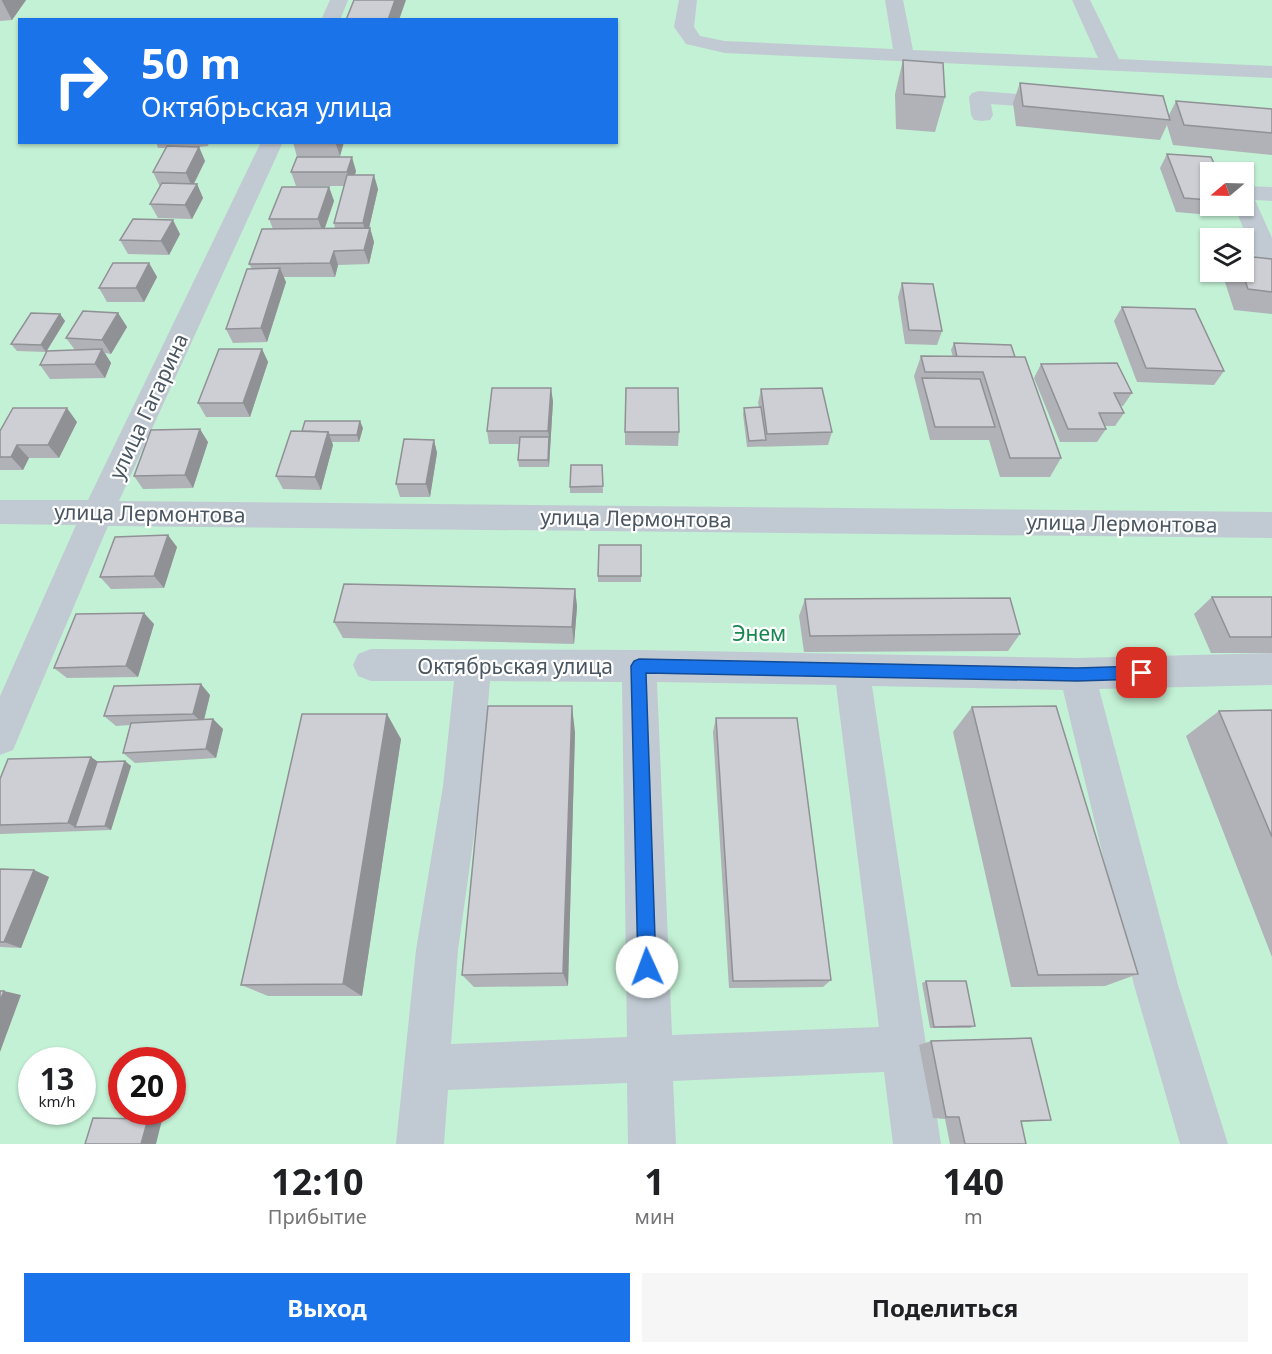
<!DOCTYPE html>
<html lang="ru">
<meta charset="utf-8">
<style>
:root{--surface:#fff;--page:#f6f6f6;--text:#202124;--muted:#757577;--accent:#1a73e8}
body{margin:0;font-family:"Noto Sans",sans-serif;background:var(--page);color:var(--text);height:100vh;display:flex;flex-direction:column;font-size:22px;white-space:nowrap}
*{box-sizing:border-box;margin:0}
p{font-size:20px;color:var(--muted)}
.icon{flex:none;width:33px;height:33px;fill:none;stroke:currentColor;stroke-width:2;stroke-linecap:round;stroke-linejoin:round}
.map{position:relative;height:1144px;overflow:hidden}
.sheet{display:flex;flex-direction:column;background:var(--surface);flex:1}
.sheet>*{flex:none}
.banner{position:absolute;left:18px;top:18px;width:600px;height:126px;border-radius:0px;box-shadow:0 2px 4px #0004;background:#1a73e8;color:#fff;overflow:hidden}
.needle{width:39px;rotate:251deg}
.controls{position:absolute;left:1200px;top:162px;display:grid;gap:12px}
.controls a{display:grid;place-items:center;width:54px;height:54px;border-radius:0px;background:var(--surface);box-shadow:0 2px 4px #0004;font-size:30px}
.speed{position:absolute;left:18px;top:1047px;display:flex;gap:12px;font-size:30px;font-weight:700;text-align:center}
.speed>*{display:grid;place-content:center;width:78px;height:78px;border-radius:50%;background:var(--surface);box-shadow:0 2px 4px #0004;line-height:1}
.speed small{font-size:15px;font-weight:400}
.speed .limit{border:9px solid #d22;background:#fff;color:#111}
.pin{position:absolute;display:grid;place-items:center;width:51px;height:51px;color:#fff;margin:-26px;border-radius:12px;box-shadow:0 3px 9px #0006}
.me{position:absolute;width:66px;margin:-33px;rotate:358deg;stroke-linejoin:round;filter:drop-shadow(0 0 4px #0008)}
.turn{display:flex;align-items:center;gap:21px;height:126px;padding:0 24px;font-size:27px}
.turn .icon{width:78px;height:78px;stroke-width:2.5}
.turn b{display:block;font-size:42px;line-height:51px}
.eta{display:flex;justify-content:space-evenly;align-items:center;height:102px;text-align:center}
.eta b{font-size:36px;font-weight:700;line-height:42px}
.primary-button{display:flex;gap:12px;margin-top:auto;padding:12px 24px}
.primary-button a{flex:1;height:69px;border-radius:0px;background:var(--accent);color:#fff;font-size:24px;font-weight:700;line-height:69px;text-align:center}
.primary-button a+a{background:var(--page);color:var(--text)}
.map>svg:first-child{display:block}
</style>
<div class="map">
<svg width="1272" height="1144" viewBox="0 0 1272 1144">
<rect width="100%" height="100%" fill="#f5f3f3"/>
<path fill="#c3f1d5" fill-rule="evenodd" d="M0,0H1272V1144H0ZM20,20H616V142H20ZM1210,172H1244V206H1210ZM1210,238H1244V272H1210ZM32,1060H82V1112H32ZM122,1060H172V1112H122Z"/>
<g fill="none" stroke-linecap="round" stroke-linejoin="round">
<g fill="#c1cad2" fill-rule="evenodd">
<polygon points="330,0 348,0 340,20 321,20"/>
<polygon points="679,0 697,0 694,27 700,36 725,41 893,49 885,0 903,0 913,50 1098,58 1072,0 1090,0 1119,59 1272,66 1272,78 725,53 686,44 674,27"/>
<polygon points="979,91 1058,97 1065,99 1068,103 1065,107 1058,109 991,104 993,115 990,120 982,121 974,120 971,115 969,97 972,93"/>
<polygon points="261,142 283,142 119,501 1272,512 1272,538 108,526 13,750 0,755 0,696 76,525 0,524 0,500 88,500"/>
<polygon points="1244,186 1272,187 1272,201 1255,200 1272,238 1272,273 1263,271 1259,265 1234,206 1244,206"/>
<path d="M371,649L639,650L1077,658L1272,653V685L1099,689L1178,985L1228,1144H1180L1134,985L1063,690L872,686L941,1144H893L884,1072L673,1081L676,1144H628L627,1083L448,1090L444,1144H396L416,950L443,786L454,681H371L358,676L353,665L358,654ZM490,681L622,682L627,1037L451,1044L458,950L481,786ZM657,682L836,685L879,1027L672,1035Z"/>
</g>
</g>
<g fill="#b0b2b7">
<polygon points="0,0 26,0 12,20 0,21"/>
<polygon points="903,60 945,97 935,132 896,129 895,94"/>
<polygon points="1020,83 1169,115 1176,101 1272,109 1272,155 1173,145 1167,125 1160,140 1016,126 1013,103"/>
<polygon points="156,142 209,142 208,146 199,147 205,161 194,184 197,184 203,198 192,219 158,218 150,204 160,187 153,172 166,148 158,148"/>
<polygon points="293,142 344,142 340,156 356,171 355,175 378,189 369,228 370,228 374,242 369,264 338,265 335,277 283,277 286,282 267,342 233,343 226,329 252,269 249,264 273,229 269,219 329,187 334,201 325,228 335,228 334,223 344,186 296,186 291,172 297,157"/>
<polygon points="1167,154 1210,172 1210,206 1228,206 1222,216 1176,212 1160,168"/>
<polygon points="180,234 169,255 128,254 120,240"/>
<polygon points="1272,259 1272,314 1234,310 1223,276 1226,272 1244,272"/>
<polygon points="149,263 157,277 144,302 107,302 99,288"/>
<polygon points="902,283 942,331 937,345 905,344 898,297"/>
<polygon points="1122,307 1224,371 1214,385 1137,382 1114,321"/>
<polygon points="118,313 127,327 111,354 105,353 111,363 105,378 50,379 40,365 75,350 66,338"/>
<polygon points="60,314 65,321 46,352 17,351 11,344"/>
<polygon points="954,343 1015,357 1061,458 1050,477 1000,477 989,440 930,440 914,376 921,356 953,357 951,350"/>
<polygon points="262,349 268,362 250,417 206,417 198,403"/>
<polygon points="1041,364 1132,393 1123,406 1121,406 1124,413 1115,426 1105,426 1106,429 1097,442 1060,442 1034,378"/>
<polygon points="761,389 832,432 828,445 747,447 743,414 744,408 759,407 758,403"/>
<polygon points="553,401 549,467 519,467 518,460 519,444 489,444 487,431"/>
<polygon points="77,422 59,458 29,458 23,470 0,470 0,431"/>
<polygon points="363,428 359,442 332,442 333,445 321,490 283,489 276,476 302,431"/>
<polygon points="625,432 679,432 678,446 625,445"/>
<polygon points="434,440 437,453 430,497 400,497 396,484"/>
<polygon points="208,442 193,488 143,489 134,476"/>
<polygon points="602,465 603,493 570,493 570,487"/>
<polygon points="641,545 641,582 598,582 598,576"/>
<polygon points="177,547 164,588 111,589 100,577"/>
<polygon points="575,589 577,607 574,644 343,638 334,622"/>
<polygon points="1212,597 1272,597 1272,653 1211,653 1194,614"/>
<polygon points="805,599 1020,634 1008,651 804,652 799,616"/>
<polygon points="154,624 138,677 67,678 54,668"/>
<polygon points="210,695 204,719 213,719 223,729 216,758 135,763 123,753 130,725 116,726 104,716"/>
<polygon points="972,707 1138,974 1105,986 1011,987 953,732"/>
<polygon points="1272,710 1272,957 1186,736 1219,711"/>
<polygon points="716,718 831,980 823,987 729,988 713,732"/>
<polygon points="575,732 568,986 474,987 462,975"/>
<polygon points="401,739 362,996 268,996 241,985"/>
<polygon points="91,757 97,762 125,761 131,766 111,830 0,834 0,779"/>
<polygon points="0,869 34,870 49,877 21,948 0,947"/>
<polygon points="926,981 975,1026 970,1028 930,1028 922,983"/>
<polygon points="931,1041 1051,1120 1021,1122 1026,1144 950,1144 945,1119 933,1118 919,1045"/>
</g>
<g fill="#909195">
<polygon points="2,0 26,0 12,20 2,1"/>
<polygon points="395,0 406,0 399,20 388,20"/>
<polygon points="335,142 344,142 340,156"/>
<polygon points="199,147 205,161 192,187 186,173"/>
<polygon points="352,157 356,171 351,186 347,172"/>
<polygon points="374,175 378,189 367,237 363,223"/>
<polygon points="197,184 203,198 192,219 185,205"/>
<polygon points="329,187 334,201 323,233 318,219"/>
<polygon points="173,220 180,234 169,255 161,241"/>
<polygon points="370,228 374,242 369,264 364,250"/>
<polygon points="334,251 338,265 335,277 330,263"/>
<polygon points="149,263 157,277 144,302 136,288"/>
<polygon points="280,268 286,282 267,342 261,328"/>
<polygon points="118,313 127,327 111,354 102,340"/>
<polygon points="60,314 65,321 46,352 41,345"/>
<polygon points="102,349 111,363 105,378 95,364"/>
<polygon points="262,349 268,362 250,417 243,403"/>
<polygon points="551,388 553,401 549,467 548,460 549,437 548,431"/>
<polygon points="67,408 77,422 59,458 48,445"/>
<polygon points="360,421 363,428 359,442 357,435"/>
<polygon points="200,429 208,442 193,488 185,475"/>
<polygon points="328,432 333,445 321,490 315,477"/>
<polygon points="434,440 437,453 430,497 426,484"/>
<polygon points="17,445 29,458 23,470 11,457"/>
<polygon points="168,535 177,547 164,588 154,576"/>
<polygon points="575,589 577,607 574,644 572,627"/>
<polygon points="144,613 154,624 138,677 126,666"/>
<polygon points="201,684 210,695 203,724 193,714"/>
<polygon points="572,706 575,732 568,986 563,973"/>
<polygon points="387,714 401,739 362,996 343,984"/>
<polygon points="213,719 223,729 216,758 206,749"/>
<polygon points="91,757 104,766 75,827 82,831 68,823"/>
<polygon points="125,761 131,766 111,830 105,826"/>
<polygon points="34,870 49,877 21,948 4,942"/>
<polygon points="4,991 21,995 0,1052 0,1001"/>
<polygon points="148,1119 162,1120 156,1144 141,1144"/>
</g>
<g fill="#cdcfd5" stroke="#909195" stroke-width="1.5">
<polygon points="354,0 395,0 388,20 346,20"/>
<polygon points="903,60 943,63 945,97 904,94"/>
<polygon points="1020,83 1163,96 1170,120 1023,106"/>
<polygon points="1176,101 1272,109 1272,133 1184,125"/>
<polygon points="167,146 199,147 186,173 153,172"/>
<polygon points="1167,154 1211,157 1218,172 1210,172 1210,200 1184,198"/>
<polygon points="297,157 352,157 347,172 291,172"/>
<polygon points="347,175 374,175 363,223 334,223"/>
<polygon points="162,183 197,184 185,205 150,204"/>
<polygon points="282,187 329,187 318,219 269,219"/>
<polygon points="133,219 173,220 161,241 120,240"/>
<polygon points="370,228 364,250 334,251 330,263 249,264 262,229"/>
<polygon points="1244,256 1272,259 1272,292 1248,289 1242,272 1244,272"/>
<polygon points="113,263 149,263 136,288 99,288"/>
<polygon points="280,268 261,328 226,329 247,269"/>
<polygon points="902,283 933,284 942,331 909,330"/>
<polygon points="1122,307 1195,309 1224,371 1146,368"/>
<polygon points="83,311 118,313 102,340 66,338"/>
<polygon points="31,313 60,314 41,345 11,344"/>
<polygon points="954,343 1011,345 1015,357 957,357"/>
<polygon points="102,349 95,364 40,365 47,351"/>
<polygon points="219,349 262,349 243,403 198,403"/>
<polygon points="921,356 1025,357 1061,458 1010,458 983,372 925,372"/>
<polygon points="1117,363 1132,393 1114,393 1124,413 1099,413 1106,429 1068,429 1041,364"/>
<polygon points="922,378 980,379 995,427 935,427"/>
<polygon points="492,388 551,388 548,431 487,431"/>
<polygon points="626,388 678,388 679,432 625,432"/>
<polygon points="822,388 832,432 767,434 761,389"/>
<polygon points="761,407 766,440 749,441 744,408"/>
<polygon points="13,408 67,408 48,445 17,445 11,457 0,457 0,431"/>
<polygon points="305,421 360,421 357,435 329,435 328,432 302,431"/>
<polygon points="200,429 185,475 134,476 151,430"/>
<polygon points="291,431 328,432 315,477 276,476"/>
<polygon points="520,437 549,437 548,460 518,460"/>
<polygon points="404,439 434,440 426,484 396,484"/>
<polygon points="571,465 602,465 603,486 570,487"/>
<polygon points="168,535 154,576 100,577 115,537"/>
<polygon points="599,545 641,545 641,576 598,576"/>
<polygon points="344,584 575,589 572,627 334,622"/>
<polygon points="1212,597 1272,597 1272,637 1230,637"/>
<polygon points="1010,598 1020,634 810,636 805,599"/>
<polygon points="144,613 126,666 54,668 76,614"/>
<polygon points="201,684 193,714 104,716 114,686"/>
<polygon points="488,706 572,706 563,973 462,975"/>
<polygon points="1056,706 1138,974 1038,975 972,707"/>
<polygon points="1272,710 1272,837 1219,711"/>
<polygon points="302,714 387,714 343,984 241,985"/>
<polygon points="716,718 797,718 831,980 733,981"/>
<polygon points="213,719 206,749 123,753 131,723"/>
<polygon points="91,757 68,823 0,825 0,779 8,759"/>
<polygon points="125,761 105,826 75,827 97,762"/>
<polygon points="0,869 34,870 4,942 0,942"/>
<polygon points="926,981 966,981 975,1026 934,1027"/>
<polygon points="0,991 4,991 0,1001"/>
<polygon points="1031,1038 1051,1120 1021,1121 1026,1144 965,1144 959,1117 946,1117 931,1041"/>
<polygon points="93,1118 148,1119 141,1144 85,1144"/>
</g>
<polygon fill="#1a73e8" stroke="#114b97" stroke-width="1.5" points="639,659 1077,668 1142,666 1147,668 1149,673 1147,677 1142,679 1077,681 646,673 656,967 654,974 647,976 641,974 638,967 631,666 634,661"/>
<g text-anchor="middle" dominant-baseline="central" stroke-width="4.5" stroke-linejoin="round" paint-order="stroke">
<g font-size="21" fill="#4a5661" stroke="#fff">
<text transform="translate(148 406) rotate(-65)">улица Гагарина</text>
<text transform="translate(150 513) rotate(1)">улица Лермонтова</text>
<text transform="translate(636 518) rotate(1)">улица Лермонтова</text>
<text transform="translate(1122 523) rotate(1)">улица Лермонтова</text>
<text x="515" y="666">Октябрьская улица</text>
</g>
<g font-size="21" fill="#17864f" stroke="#fff">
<text x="759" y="633">Энем</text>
</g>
</g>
</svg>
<div class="controls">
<a><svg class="needle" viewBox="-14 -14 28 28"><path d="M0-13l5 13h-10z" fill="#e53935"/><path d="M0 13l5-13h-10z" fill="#757577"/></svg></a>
<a><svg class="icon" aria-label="layers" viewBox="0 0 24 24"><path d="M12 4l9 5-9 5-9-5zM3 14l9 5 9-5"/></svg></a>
</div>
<div class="speed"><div>13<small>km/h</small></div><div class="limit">20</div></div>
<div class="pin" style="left:1142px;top:673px;background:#d93025"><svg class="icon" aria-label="arrive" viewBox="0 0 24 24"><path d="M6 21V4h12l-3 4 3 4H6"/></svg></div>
<svg class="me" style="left:647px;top:967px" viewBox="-20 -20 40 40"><circle r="19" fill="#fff"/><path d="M0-13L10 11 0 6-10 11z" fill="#1a73e8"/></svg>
<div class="banner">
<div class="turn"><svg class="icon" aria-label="right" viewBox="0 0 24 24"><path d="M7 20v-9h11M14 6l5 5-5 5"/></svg><div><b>50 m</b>Октябрьская улица</div></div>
</div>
</div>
<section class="sheet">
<div class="eta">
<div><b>12:10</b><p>Прибытие</p></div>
<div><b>1</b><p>мин</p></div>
<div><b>140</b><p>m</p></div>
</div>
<div class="primary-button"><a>Выход</a><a>Поделиться</a></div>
</section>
